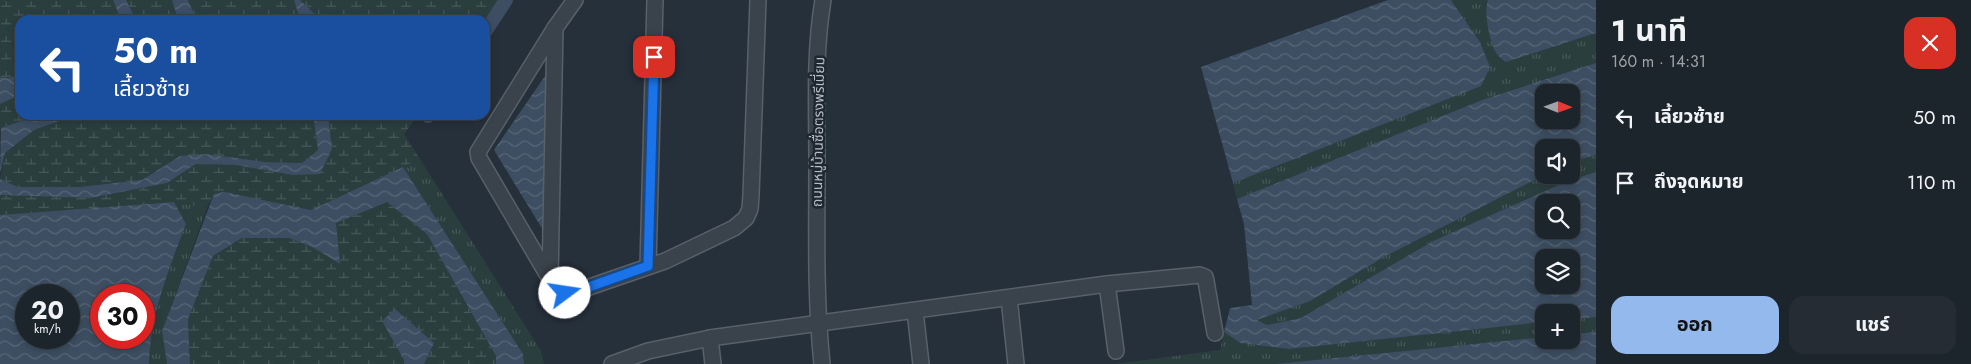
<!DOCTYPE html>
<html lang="th">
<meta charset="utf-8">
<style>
:root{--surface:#1c242c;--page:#252c34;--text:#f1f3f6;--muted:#a0a4a9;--line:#3a4148;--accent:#94b9ed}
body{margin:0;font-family:Jost,"Noto Sans Thai",sans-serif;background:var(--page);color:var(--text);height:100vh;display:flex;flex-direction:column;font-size:19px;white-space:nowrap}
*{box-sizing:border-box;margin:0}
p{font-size:16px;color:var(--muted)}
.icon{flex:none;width:28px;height:28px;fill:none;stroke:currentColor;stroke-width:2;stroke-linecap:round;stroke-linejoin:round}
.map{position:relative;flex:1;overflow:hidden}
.panel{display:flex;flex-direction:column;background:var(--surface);width:375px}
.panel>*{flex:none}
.top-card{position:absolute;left:15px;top:15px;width:475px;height:105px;border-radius:15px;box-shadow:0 2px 8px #0003,0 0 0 1px var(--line);background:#1a4fa0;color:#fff;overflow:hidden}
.needle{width:32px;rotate:91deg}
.fabs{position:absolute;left:1535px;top:84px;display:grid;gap:10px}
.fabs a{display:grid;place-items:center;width:45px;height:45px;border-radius:10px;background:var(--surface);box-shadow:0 2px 8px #0003,0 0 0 1px var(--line);font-size:25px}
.speed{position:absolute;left:15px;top:284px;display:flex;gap:10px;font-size:25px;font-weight:700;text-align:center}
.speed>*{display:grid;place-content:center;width:65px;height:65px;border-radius:50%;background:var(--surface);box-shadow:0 2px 8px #0003,0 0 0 1px var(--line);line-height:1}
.speed small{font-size:12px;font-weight:400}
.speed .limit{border:8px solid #d22;background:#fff;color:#111}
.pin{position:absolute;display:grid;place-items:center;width:42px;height:42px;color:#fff;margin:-21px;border-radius:10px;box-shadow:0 2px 8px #0006}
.me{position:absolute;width:55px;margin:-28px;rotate:76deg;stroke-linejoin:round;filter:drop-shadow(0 0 4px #0008)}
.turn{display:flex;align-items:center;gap:18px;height:105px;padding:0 15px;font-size:22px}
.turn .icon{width:65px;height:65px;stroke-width:2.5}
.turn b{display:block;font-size:35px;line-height:42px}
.round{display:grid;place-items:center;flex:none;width:52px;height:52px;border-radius:15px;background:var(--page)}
.summary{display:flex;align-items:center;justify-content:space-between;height:85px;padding:0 15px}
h1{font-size:30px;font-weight:700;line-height:38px}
.button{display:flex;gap:10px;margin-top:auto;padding:10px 15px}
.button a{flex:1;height:58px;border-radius:15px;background:var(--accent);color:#111;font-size:20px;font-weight:700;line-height:58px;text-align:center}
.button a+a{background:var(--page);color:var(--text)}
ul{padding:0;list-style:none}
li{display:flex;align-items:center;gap:15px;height:65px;padding:0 15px}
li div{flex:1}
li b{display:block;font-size:19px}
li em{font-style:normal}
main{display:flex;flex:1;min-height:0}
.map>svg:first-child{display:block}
</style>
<main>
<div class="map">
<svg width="1596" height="364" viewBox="0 0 1596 364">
<defs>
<pattern id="grass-tufts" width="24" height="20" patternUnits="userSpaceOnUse" patternTransform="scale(1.25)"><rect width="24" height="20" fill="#2b3e3e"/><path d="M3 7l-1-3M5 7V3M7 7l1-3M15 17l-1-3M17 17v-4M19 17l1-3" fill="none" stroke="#485858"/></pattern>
<pattern id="wetland-marsh" width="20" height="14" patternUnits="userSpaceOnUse" patternTransform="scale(1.25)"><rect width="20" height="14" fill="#2b3e3e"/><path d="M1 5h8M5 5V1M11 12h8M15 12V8" fill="none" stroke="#485858"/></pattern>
<pattern id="water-waves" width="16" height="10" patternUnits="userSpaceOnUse" patternTransform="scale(1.25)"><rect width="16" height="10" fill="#3d4e62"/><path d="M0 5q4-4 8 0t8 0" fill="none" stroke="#576677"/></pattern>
</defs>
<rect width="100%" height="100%" fill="#26303b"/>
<g fill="url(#grass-tufts)">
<polygon points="1451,0 1488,0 1485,4 1506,62 1596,33 1596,63 1482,100 1237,199 1233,183 1480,86 1480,42"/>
<polygon points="1596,155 1596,172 1570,180 1433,241 1301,318 1267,325 1256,320 1310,301 1384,257 1544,175 1571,175 1571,162"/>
<polygon points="420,159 541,351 544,364 524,364 523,354 403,167"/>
<path d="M174,202L207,208L162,331L167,364H149C150,315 169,270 186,224Z"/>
<polygon points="1596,317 1596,332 1571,334 1571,320"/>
<polygon points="1544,322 1544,337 1275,364 1115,364 1220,350 1224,332 1240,343 1289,349"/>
</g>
<g fill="url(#wetland-marsh)">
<polygon points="0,0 113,0 121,20 20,20 20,74 9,78 0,77"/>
<polygon points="126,0 172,0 178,20 136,20"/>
<polygon points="188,0 294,0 300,20 196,20"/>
<polygon points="300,0 502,0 485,23 485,20 326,20 319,18"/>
<polygon points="20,95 20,115 39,115 1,128 0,131 0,104"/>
<polygon points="76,115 313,115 318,150 302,163 265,162 180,156 142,180 79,187 18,187 0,179 5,153 34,130"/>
<polygon points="328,115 418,115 404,134 420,159 311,210 214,194 207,208 174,202 0,215 0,195 91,198 167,183 196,164 236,165 292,175 332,149"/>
<polygon points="387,202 427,234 496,356 496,364 424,364 434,343 404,360 404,364 190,364 188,319 213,256 242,238 289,238 314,248 340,264 335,223"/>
</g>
<g fill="url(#water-waves)" fill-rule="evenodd">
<polygon points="113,0 126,0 136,20 121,20"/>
<polygon points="172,0 188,0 196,20 178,20"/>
<polygon points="294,0 300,0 319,18 326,20 300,20"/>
<polygon points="1388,0 1451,0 1480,42 1490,67 1481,86 1233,183 1201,67"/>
<path d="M1488,0H1596V33L1506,62C1503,60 1499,57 1497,54C1490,45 1483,9 1488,0Z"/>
<polygon points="554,63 546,235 494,150"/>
<path d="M1596,63V155L1571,162V148H1544V175L1384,257L1310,301L1257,320L1267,325L1301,318L1433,241L1570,180L1596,172V317L1571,320V312H1544V322L1289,349L1240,343L1224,332L1230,308L1252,305L1244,224L1237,199L1482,100ZM1544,92H1571V120H1544ZM1544,202H1571V230H1544ZM1544,258H1571V285H1544Z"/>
<polygon points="20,74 20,95 0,104 0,77 9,78"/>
<polygon points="39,115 76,115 34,130 5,153 0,173 1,128"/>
<polygon points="313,115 328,115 332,149 320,174 292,175 236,165 196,164 167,183 91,198 0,195 0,179 18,187 79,187 142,180 180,156 206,154 265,162 302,163 318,150"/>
<polygon points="403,167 523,354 524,364 496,364 496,356 427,234 387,202 336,223 340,264 314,248 289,238 242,238 213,256 188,319 190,364 167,364 162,331 214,194 224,192 311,210"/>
<path d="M174,202L186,224C169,269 150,315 149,364H0V215ZM26,295H69V338H26ZM101,295H144V338H101Z"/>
<polygon points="395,309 434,343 424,364 404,364 404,360 382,321"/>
<polygon points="1596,332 1596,364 1275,364 1544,337 1544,340 1571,340 1571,334"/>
</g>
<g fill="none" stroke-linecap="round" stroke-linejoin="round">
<g stroke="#3d4e62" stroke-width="14">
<polyline points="485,32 506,0"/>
<polyline points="428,116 429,115"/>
</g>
<defs>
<g id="street">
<path d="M575,0L555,28L478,152L479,158L550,279C556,289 560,293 572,293L665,261L734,228L746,218L750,209L751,195L758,0"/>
<polyline points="648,266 655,0"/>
<polyline points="550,278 555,28"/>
<polyline points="1107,284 1116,351"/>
<polyline points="1009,298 1016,364"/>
<polyline points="915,311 921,364"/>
<polyline points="710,338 713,364"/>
<polyline points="612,364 648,351 710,338 1107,284 1200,275 1205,277 1206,281 1215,333"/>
<path d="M822,364C815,297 817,230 817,163C817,109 814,53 823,0"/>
</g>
</defs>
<use href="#street" stroke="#586069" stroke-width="18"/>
<use href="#street" stroke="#3a424b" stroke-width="15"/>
</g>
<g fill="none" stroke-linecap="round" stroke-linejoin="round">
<defs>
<polyline id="route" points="565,293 572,293 648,266 654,57"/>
</defs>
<use href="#route" stroke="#114b97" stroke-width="12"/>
<use href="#route" stroke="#1a73e8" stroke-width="9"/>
</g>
<g text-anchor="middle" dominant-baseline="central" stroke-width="5" stroke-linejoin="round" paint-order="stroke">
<g font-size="14" fill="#b6bdc6" stroke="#1f2730">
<text transform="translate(818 132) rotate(-89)">ถนนหมู่บ้านซื่อตรงพรีเมี่ยม</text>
</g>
</g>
</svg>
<div class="fabs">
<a><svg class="needle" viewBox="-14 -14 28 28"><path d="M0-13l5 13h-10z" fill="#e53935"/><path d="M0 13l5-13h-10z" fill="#a0a4a9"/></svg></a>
<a><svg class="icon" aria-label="sound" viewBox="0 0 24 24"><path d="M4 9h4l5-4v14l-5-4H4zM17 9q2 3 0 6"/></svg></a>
<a><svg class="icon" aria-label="search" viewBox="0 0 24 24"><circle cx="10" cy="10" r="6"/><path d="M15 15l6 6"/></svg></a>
<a><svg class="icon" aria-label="layers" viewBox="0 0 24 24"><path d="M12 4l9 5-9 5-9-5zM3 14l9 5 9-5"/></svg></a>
<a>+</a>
</div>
<div class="speed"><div>20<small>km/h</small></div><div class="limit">30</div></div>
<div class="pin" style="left:654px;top:57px;background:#d93025"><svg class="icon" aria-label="arrive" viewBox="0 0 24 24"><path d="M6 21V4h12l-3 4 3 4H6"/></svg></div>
<svg class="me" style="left:565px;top:293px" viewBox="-20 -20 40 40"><circle r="19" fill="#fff"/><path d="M0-13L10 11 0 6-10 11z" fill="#1a73e8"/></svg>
<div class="top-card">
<div class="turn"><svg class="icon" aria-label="left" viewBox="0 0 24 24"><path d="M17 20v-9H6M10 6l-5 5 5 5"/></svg><div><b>50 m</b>เลี้ยวซ้าย</div></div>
</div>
</div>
<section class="panel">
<div class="summary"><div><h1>1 นาที</h1><p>160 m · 14:31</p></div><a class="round" style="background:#d93025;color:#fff"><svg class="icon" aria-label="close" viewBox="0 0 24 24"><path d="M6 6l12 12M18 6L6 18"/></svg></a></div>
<ul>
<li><svg class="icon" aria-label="left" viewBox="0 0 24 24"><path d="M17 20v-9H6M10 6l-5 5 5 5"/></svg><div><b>เลี้ยวซ้าย</b></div><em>50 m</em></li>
<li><svg class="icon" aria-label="arrive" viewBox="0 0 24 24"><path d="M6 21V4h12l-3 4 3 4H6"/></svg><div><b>ถึงจุดหมาย</b></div><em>110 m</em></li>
</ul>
<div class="button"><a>ออก</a><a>แชร์</a></div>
</section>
</main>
